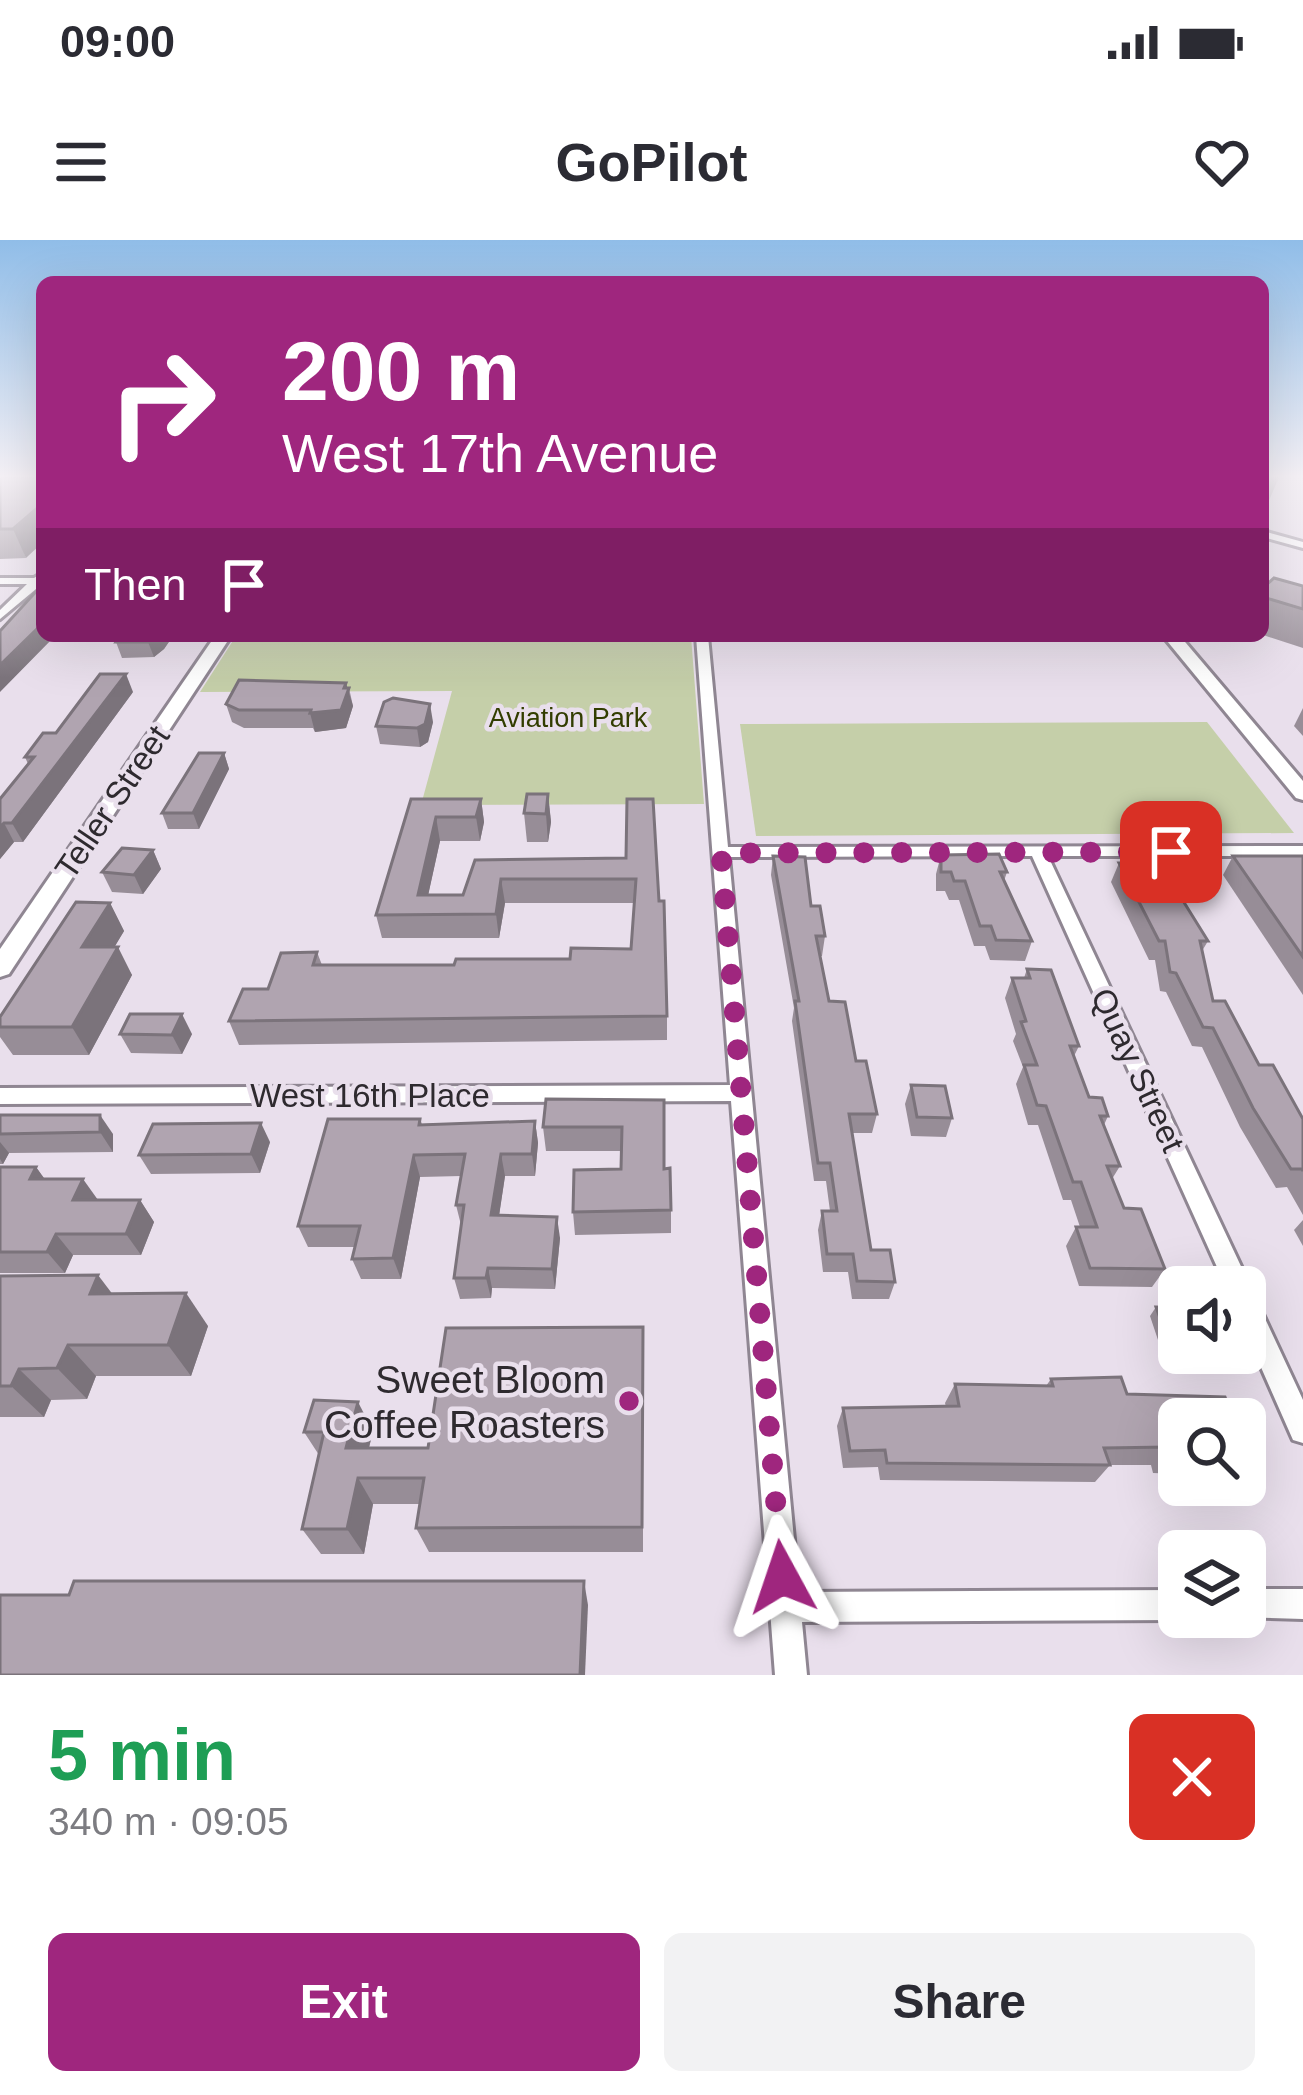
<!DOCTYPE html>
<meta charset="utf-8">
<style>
:root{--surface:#fff;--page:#f2f2f3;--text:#2b2b33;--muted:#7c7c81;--accent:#9f267e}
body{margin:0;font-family:Helvetica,sans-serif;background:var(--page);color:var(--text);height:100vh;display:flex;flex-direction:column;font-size:45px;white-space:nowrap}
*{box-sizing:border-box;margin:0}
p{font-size:39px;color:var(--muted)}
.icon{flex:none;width:66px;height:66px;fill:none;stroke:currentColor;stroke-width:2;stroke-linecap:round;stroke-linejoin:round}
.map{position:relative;height:1435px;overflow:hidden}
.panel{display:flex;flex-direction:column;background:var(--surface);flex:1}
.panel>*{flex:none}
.hud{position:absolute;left:36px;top:36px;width:1233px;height:366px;border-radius:18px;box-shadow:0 12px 48px #0002;background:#9f267e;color:#fff;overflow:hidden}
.buttons{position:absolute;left:1158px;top:1026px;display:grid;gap:24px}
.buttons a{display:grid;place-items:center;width:108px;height:108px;border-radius:18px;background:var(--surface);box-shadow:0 12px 48px #0002;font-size:60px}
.pin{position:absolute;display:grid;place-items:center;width:102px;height:102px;color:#fff;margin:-51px;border-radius:24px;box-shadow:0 6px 18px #0006}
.me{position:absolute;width:132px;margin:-66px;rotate:355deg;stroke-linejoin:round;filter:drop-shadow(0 0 9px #0008)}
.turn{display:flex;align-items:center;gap:42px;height:252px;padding:0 48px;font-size:54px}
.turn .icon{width:156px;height:156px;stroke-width:2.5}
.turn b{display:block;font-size:84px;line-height:102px}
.then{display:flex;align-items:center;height:114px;padding:0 48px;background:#0003;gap:24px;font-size:45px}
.round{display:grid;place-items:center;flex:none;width:126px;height:126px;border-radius:18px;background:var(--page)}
.overview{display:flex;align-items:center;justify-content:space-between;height:204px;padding:0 48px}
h1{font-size:72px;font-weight:800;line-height:90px;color:#1e9e55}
.button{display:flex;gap:24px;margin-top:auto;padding:24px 48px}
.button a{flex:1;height:138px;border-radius:18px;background:var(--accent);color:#fff;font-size:48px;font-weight:800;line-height:138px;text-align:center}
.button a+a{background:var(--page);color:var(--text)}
.status{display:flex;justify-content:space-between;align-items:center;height:84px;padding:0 60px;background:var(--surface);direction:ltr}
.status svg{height:33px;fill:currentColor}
header{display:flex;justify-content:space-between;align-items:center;height:156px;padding:0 48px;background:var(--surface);font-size:54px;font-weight:800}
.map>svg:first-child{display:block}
</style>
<div class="status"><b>09:00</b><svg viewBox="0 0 49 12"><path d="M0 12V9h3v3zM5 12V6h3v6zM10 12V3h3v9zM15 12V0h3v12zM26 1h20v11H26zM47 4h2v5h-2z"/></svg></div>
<header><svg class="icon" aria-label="menu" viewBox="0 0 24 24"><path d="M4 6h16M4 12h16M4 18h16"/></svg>GoPilot<svg class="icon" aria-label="heart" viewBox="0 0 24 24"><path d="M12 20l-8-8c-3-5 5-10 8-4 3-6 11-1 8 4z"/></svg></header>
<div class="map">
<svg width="1303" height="1435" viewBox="0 0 1303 1435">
<rect width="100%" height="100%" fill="#e9dfec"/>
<g fill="#c5cfa9">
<polygon points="236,396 691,396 704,564 421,565 452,451 200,452"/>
<polygon points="1207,482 1294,593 756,596 740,484"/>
</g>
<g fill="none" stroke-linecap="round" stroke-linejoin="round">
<defs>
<g id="minor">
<polygon points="1263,291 1303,302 1303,308 1263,297"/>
<polygon points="42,333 42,344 0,379 0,370 27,344 0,344 0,338 34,338"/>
<polygon points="696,396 708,396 728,607 1303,606 1303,616 1048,616 1247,1039 1250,1047 1248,1052 1254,1055 1303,1160 1303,1203 1293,1200 1245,1091 1245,1047 1226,1047 1032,616 729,617 799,1352 1179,1350 1179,1377 1186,1377 1179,1380 802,1382 807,1435 775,1435 731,861 0,864 0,848 730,845"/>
<polygon points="1245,1349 1303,1349 1303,1379 1240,1377 1245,1377"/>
</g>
<g id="tertiary">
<polygon points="215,396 231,396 9,734 0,737 0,709"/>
<polygon points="1163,396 1180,396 1303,541 1303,560 1296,558"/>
</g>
</defs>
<use href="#minor" stroke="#8f8692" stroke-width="6"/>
<use href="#tertiary" stroke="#8f8692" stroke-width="6"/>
<use href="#minor" fill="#fff" fill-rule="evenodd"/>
<use href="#tertiary" fill="#fff" fill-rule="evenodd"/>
</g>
<g fill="#978d97">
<polygon points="0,237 26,318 0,319"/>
<polygon points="1263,237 1279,237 1265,270 1263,270"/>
<polygon points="1303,346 1303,408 1263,395 1263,348"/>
<polygon points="173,396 164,409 154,417 122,418 116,402"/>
<polygon points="349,448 353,466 346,488 315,492 313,488 244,488 232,482 226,464"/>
<polygon points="133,452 23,602 14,602 0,619 0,559 28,524 25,517 56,493"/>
<polygon points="1303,468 1303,496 1294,486"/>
<polygon points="433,482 428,502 420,507 380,504 376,486"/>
<polygon points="224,513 229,529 199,589 168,589 162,573"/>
<polygon points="548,554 551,582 548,602 527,602 524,573"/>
<polygon points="411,559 481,559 484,582 480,601 440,601 428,655 463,655 475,620 626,618 627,559 667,776 667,800 239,805 229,781 317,712 322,725 454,725 570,719 631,709 634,663 505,663 499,698 382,698 376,675"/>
<polygon points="153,610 161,629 143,654 112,652 102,632"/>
<polygon points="941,615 1007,632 1004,641 1032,701 1025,721 990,720 985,706 974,706 959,660 949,660 945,651 936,651 936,634"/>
<polygon points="773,616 811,666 825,696 822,716 820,716 829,761 877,874 872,893 852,893 871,1010 895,1042 889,1059 852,1059 848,1032 823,1032 818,990 822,971 830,971 826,941 814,941 792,781 794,768 771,635"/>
<polygon points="1132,616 1175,635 1171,642 1208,701 1202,711 1213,761 1259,825 1303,879 1303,975 1287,947 1276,948 1240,887 1202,807 1192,806 1166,752 1160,751 1155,720 1149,720 1111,642 1119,623 1129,623"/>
<polygon points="1233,616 1303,616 1303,755 1223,635"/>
<polygon points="110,663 124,691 114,707 132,735 89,815 13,815 0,797 0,777"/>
<polygon points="1027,729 1079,806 1074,816 1089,857 1108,876 1104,885 1120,926 1112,939 1124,968 1165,1029 1152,1047 1079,1046 1066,1006 1076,987 1080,987 1071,960 1063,960 1038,885 1028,885 1016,844 1023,827 1013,801 1016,794 1005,758 1012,738 1024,738"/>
<polygon points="120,794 192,794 182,814 131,813"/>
<polygon points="911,845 952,878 946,897 911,896 905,864"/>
<polygon points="664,860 664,929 671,970 671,993 575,995 573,972 621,929 621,911 546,911 543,887"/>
<polygon points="0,875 113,894 113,912 9,913 3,924 0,924"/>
<polygon points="420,879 422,884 535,881 538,903 535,936 505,936 499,975 560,998 555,1049 492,1048 491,1058 460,1059 454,1038 461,985 456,965 461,936 420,937 401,1039 361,1039 352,1019 355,1007 308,1007 298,986"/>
<polygon points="270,902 260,933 151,934 139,915"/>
<polygon points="0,927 36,927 44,939 98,960 140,960 154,982 141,1015 73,1015 65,1033 0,1033"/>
<polygon points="1303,980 1303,1006 1294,990"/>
<polygon points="0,1036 112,1054 208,1086 191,1136 96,1136 87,1159 51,1160 44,1177 0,1177"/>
<polygon points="1156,1067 1179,1068 1179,1109 1161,1109 1150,1076"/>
<polygon points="643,1087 643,1312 429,1312 416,1288 420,1264 373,1264 364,1314 321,1314 302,1289 319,1215 304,1192 373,1191 369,1208 428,1208"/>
<polygon points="1051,1139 1127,1154 1179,1179 1179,1234 1153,1233 1151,1225 1110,1225 1095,1242 880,1240 878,1227 843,1228 837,1186 843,1168 946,1167 945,1163 955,1144 1046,1146"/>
</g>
<g fill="#7b737b">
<polygon points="42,264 42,303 26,318 13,289"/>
<polygon points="42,384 42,396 55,396 0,452 0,425"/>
<polygon points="155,396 173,396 164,409 154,417 148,402"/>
<polygon points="126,434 133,452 23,602 12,583"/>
<polygon points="346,443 353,466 346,488 315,492 310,473 344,448"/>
<polygon points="430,464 433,482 428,502 420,507 417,488"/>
<polygon points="224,513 229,529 199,589 193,573"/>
<polygon points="548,554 551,582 548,602 546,574"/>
<polygon points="481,559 484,582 480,601 476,577"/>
<polygon points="436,577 440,601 424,674 418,655"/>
<polygon points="4,583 14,602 0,619 0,587"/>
<polygon points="153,610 161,629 143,654 134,635"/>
<polygon points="501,639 505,663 499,698 496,674"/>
<polygon points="110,663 124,691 98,735 82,707"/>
<polygon points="118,707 132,735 89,815 72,787"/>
<polygon points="182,774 192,794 182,814 172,795"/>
<polygon points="100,875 113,894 113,912 100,892"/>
<polygon points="535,881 538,903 535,936 532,914"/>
<polygon points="261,883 270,902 260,933 251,914"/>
<polygon points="0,902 9,913 3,924 0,919"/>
<polygon points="501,914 505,936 496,996 491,975"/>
<polygon points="414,915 420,937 401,1039 393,1018"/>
<polygon points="36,927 52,949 30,939"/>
<polygon points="83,939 98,960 73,960"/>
<polygon points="140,960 154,982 141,1015 126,994"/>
<polygon points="557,977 560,998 555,1049 552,1029"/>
<polygon points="56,994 73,1015 65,1033 47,1012"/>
<polygon points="488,1028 492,1048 491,1058 486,1038"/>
<polygon points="98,1035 123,1068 90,1054"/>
<polygon points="186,1053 208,1086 191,1136 168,1105"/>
<polygon points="68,1105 96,1136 87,1159 57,1128"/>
<polygon points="19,1129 51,1160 44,1177 11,1146"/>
<polygon points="358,1162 373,1191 362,1235 346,1208"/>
<polygon points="358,1238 373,1264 364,1314 347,1289"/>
<polygon points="584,1341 588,1365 585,1435 580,1435"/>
</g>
<g fill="#b0a4b0" stroke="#7b737b" stroke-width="3">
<polygon points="0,237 42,237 42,264 13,289 0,289"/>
<polygon points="1274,338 1303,346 1303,369 1263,357 1263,348"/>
<polygon points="42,345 42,384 0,425 0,391"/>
<polygon points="120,396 155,396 148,402 116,402"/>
<polygon points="100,434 126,434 12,583 4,583 0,587 0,559 34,517 25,517 43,493 56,493"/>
<polygon points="239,440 346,443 344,448 349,448 341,470 310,473 311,470 239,470 226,464"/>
<polygon points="393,458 430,464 425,484 417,488 376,486 384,462"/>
<polygon points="199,513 224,513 193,573 162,573"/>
<polygon points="527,554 548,554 546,574 524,573"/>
<polygon points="411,559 481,559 476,577 436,577 418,655 463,655 475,620 626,618 627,559 653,559 659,661 664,661 667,776 229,781 243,749 268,749 281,713 317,712 313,725 454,725 456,719 570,719 571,708 631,709 636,639 501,639 496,674 376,675"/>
<polygon points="122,608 153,610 134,635 102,632"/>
<polygon points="999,614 1007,632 1000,632 1032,701 996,700 991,686 980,686 965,641 954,641 951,632 941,632 941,615"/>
<polygon points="1163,615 1175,635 1167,635 1208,701 1200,701 1213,761 1225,761 1259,825 1273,825 1303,879 1303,931 1302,929 1291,929 1253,868 1213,788 1203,787 1176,733 1170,732 1165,701 1159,701 1119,623 1137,623 1132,616"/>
<polygon points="773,616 805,617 811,666 820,666 825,696 816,696 829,761 845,762 856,821 866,821 877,874 849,874 871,1010 890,1010 895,1042 857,1041 853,1014 827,1014 822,971 837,971 830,923 818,923 795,761 799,761"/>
<polygon points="1233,616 1303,616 1303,717"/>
<polygon points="76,662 110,663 82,707 118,707 72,787 0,787 0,777"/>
<polygon points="1027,729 1051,730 1079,806 1070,806 1089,857 1102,858 1108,876 1100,876 1120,926 1107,926 1124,968 1141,969 1165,1029 1090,1028 1076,987 1097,987 1081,942 1073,942 1046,866 1037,865 1024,825 1037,825 1021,782 1026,781 1012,738 1030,738"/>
<polygon points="130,774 182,774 172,795 120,794"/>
<polygon points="911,845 945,846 952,878 917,877"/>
<polygon points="546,859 664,860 664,929 670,928 671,970 573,972 574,930 621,929 622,887 543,887"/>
<polygon points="0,875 100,875 100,892 0,894"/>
<polygon points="328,879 420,879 419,885 535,881 532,914 501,914 491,975 557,977 552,1029 488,1028 486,1038 454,1038 464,965 456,965 465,914 414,915 393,1018 352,1019 360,986 298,986"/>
<polygon points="261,883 251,914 139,915 153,884"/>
<polygon points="0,927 36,927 30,939 83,939 73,960 140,960 126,994 56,994 47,1012 0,1012"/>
<polygon points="98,1035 90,1054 186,1053 168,1105 68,1105 57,1128 19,1129 11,1146 0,1146 0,1036"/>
<polygon points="1156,1067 1179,1068 1179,1100 1168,1100"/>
<polygon points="643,1087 642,1287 416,1288 424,1238 358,1238 347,1289 302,1289 324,1192 304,1192 314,1160 358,1162 346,1208 428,1208 446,1088"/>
<polygon points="1121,1137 1127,1154 1225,1157 1233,1179 1179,1179 1179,1216 1170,1215 1168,1207 1104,1208 1110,1225 887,1223 885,1210 850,1211 843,1168 959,1166 955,1144 1053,1146 1051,1139"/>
<polygon points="74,1341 584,1341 580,1435 0,1435 0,1355 69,1355"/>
</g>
<linearGradient id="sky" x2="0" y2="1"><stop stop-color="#90bde8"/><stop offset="0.54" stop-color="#f5f1f6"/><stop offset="1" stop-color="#f5f1f6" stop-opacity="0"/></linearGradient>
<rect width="1303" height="438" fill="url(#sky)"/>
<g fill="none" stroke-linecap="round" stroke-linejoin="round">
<polyline stroke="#9f267e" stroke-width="21" stroke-dasharray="0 37.8" points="782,1337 721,613 1171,612"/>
</g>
<circle fill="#9f267e" stroke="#e9dfec" stroke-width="4.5" cx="629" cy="1161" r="12"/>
<g text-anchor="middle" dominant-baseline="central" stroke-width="9" stroke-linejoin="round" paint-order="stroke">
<g font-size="27" fill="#323d00" stroke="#e9dfec">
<text x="568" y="478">Aviation Park</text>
</g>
<g font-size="33" fill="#2e2a2f" stroke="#e9dfec">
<text transform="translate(112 562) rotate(-56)">Teller Street</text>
<text transform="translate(1138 830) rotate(65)">Quay Street</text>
<text x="370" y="855">West 16th Place</text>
</g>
<g font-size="39" fill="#2e2a2f" stroke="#e9dfec" text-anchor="end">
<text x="605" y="1139">Sweet Bloom<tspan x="605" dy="45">Coffee Roasters</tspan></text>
</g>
</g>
</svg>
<div class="buttons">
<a><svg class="icon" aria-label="sound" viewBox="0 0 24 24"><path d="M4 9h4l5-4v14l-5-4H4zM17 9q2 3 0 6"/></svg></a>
<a><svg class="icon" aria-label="search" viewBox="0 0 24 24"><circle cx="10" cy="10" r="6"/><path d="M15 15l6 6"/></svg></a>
<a><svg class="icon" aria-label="layers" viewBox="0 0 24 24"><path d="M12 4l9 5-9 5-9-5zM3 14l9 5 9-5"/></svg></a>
</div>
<div class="pin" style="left:1171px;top:612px;background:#d93025"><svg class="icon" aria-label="arrive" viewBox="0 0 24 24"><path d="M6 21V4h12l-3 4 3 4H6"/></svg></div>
<svg class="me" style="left:782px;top:1337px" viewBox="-20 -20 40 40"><path d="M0-17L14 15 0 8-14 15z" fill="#9f267e" stroke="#fff" stroke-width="4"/></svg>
<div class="hud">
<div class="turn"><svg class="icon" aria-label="right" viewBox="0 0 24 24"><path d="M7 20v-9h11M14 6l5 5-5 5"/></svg><div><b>200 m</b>West 17th Avenue</div></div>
<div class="then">Then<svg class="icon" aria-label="arrive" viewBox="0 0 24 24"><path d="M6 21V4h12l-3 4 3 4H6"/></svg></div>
</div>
</div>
<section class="panel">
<div class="overview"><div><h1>5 min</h1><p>340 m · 09:05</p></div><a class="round" style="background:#d93025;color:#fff"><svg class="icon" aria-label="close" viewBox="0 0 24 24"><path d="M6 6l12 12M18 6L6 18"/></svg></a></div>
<div class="button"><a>Exit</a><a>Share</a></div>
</section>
